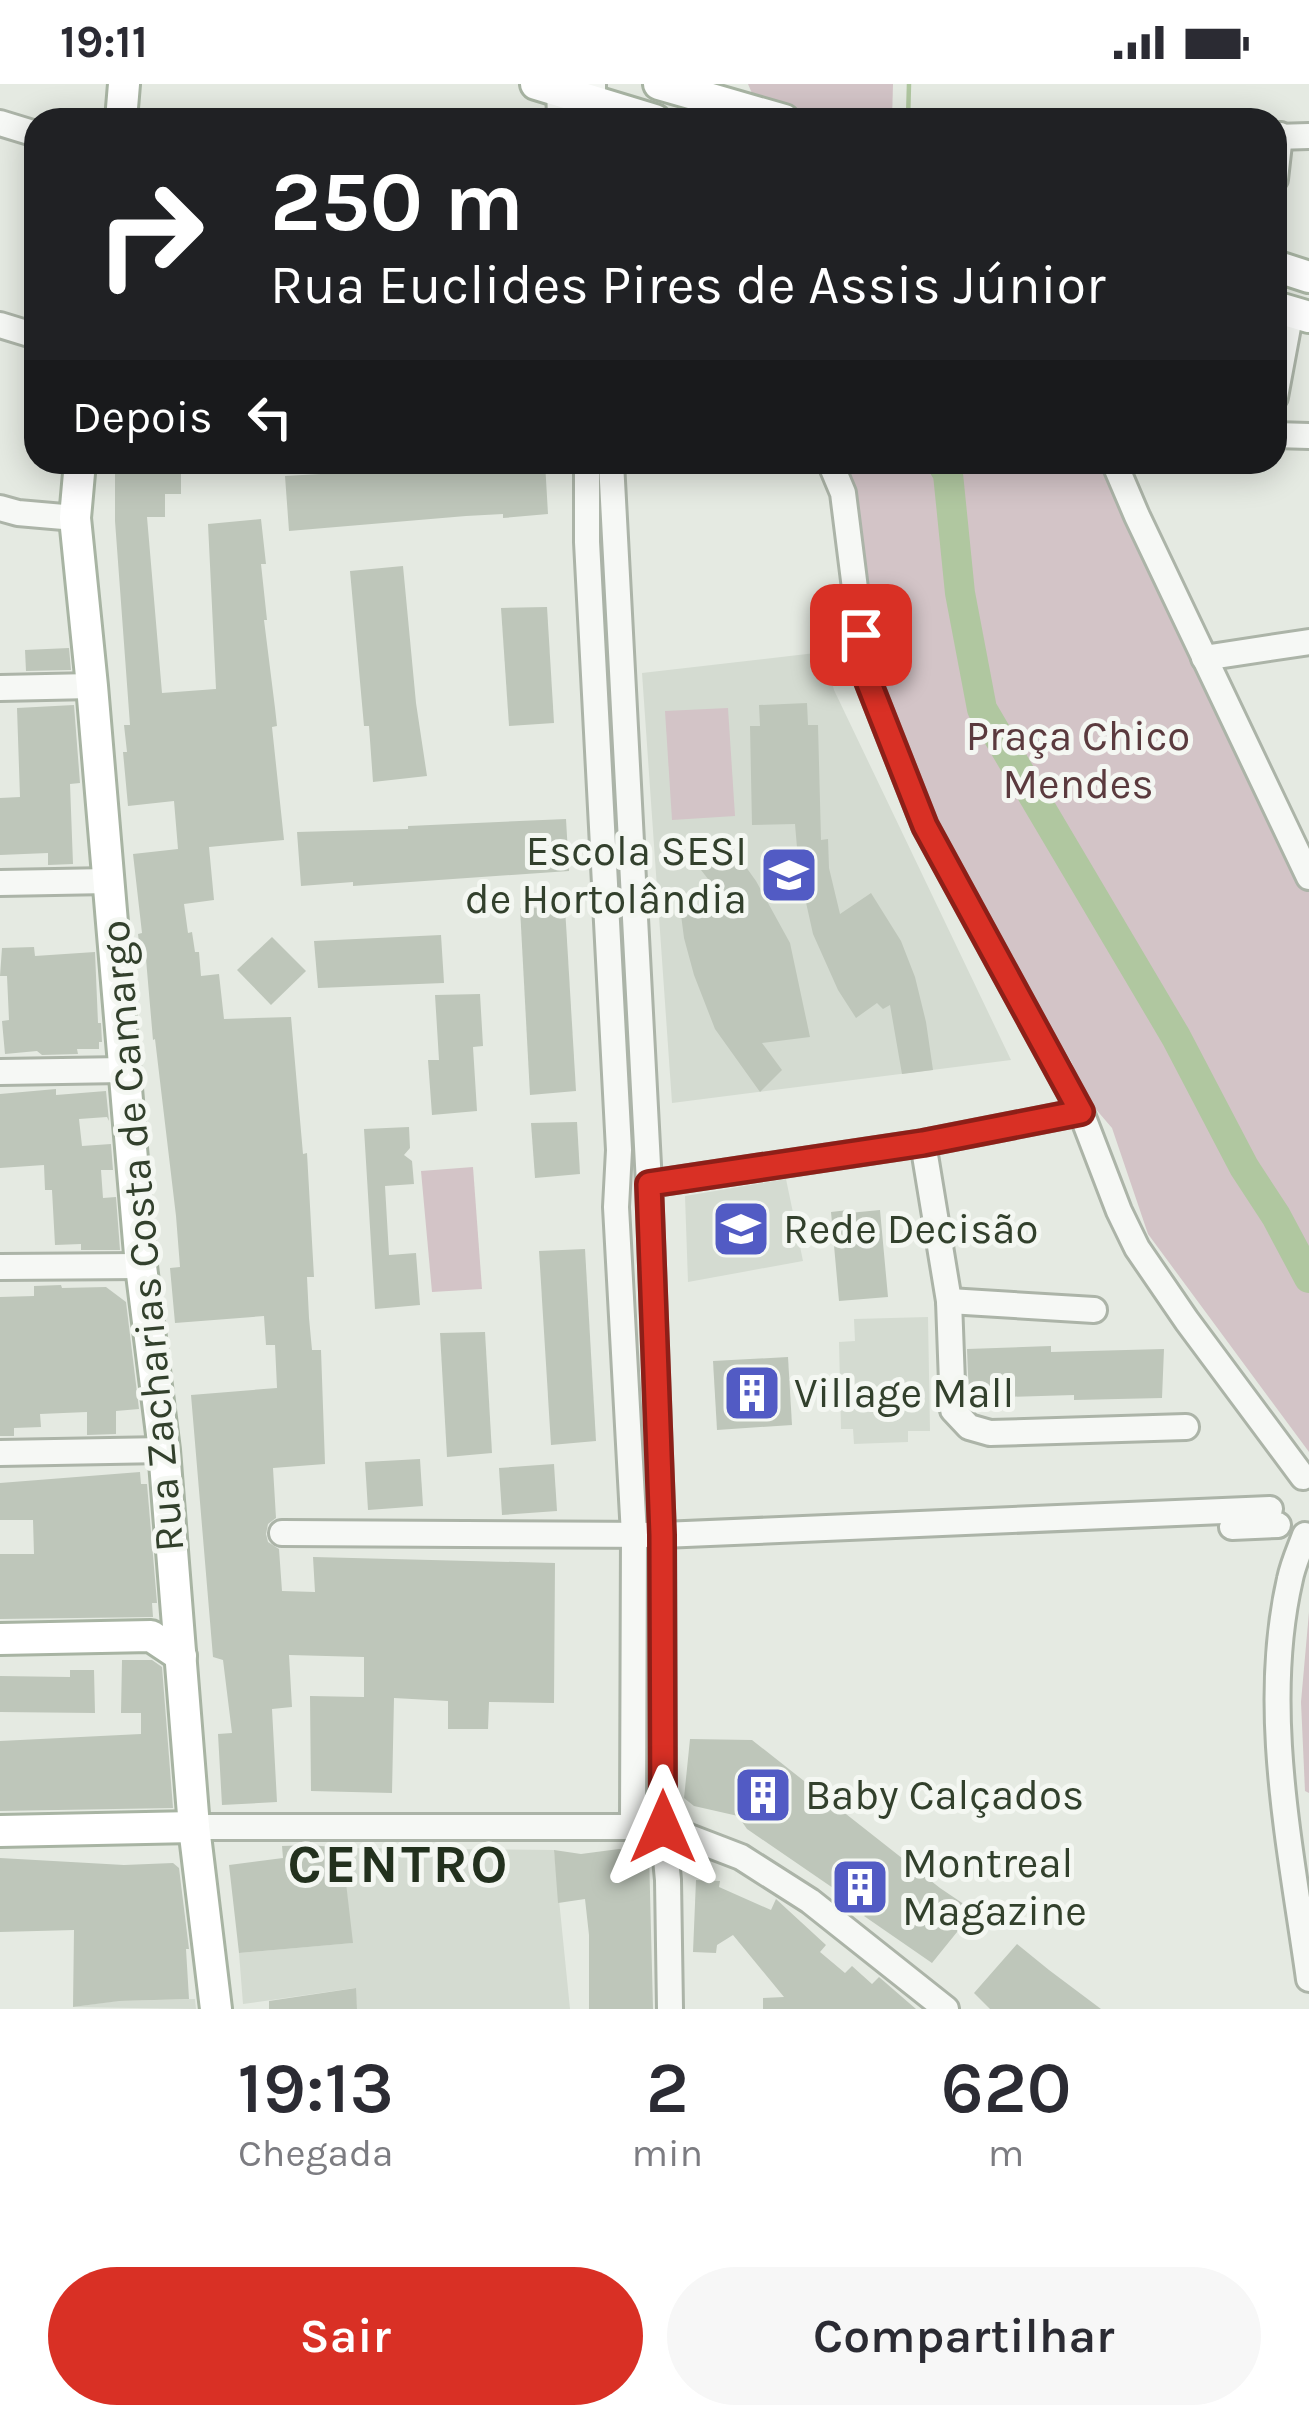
<!DOCTYPE html>
<html lang="pt">
<meta charset="utf-8">
<style>
:root{--surface:#fff;--page:#f7f7f7;--text:#2b2b33;--muted:#7c7c81;--accent:#d93025}
body{margin:0;font-family:Karla,sans-serif;background:var(--page);color:var(--text);height:100vh;display:flex;flex-direction:column;font-size:45px;white-space:nowrap}
*{box-sizing:border-box;margin:0}
p{font-size:39px;color:var(--muted)}
.icon{flex:none;width:66px;height:66px;fill:none;stroke:currentColor;stroke-width:2;stroke-linecap:round;stroke-linejoin:round}
.map{position:relative;height:1925px;overflow:hidden}
.details{display:flex;flex-direction:column;background:var(--surface);flex:1}
.details>*{flex:none}
.hud{position:absolute;left:24px;top:24px;width:1263px;height:366px;border-radius:36px;box-shadow:0 6px 30px #0003;background:#202124;color:#fff;overflow:hidden}
.pin{position:absolute;display:grid;place-items:center;width:102px;height:102px;color:#fff;margin:-51px;border-radius:24px;box-shadow:0 6px 18px #0006}
.me{position:absolute;width:132px;margin:-66px;rotate:0deg;stroke-linejoin:round;filter:drop-shadow(0 0 9px #0008)}
.turn{display:flex;align-items:center;gap:42px;height:252px;padding:0 48px;font-size:54px}
.turn .icon{width:156px;height:156px;stroke-width:2.5}
.turn b{display:block;font-size:84px;line-height:102px}
.then{display:flex;align-items:center;height:114px;padding:0 48px;background:#0003;gap:24px;font-size:45px}
.eta{display:flex;justify-content:space-evenly;align-items:center;height:204px;text-align:center}
.eta b{font-size:72px;font-weight:600;line-height:84px}
.button{display:flex;gap:24px;margin-top:auto;padding:24px 48px}
.button a{flex:1;height:138px;border-radius:72px;background:var(--accent);color:#fff;font-size:48px;font-weight:600;line-height:138px;text-align:center}
.button a+a{background:var(--page);color:var(--text)}
.status{display:flex;justify-content:space-between;align-items:center;height:84px;padding:0 60px;background:var(--surface);direction:ltr}
.status svg{height:33px;fill:currentColor}
.map>svg:first-child{display:block}
</style>
<div class="status"><b>19:11</b><svg viewBox="0 0 49 12"><path d="M0 12V9h3v3zM5 12V6h3v6zM10 12V3h3v9zM15 12V0h3v12zM26 1h20v11H26zM47 4h2v5h-2z"/></svg></div>
<div class="map">
<svg width="1309" height="1925" viewBox="0 0 1309 1925">
<rect width="100%" height="100%" fill="#e5eae2"/>
<g fill="#d4dbd1">
<polygon points="824,568 834,606 1011,976 672,1019 642,589"/>
<polygon points="786,1095 803,1177 688,1198 685,1112"/>
<polygon points="928,1233 930,1347 908,1347 908,1358 854,1360 853,1345 841,1345 839,1258 855,1257 854,1235"/>
<polygon points="342,1764 554,1766 570,1925 357,1925 355,1904 243,1920 239,1869 352,1859"/>
<polygon points="195,1915 196,1925 73,1923 116,1917"/>
</g>
<g fill="#d3c4c7">
<polygon points="748,0 893,0 892,36 836,36 754,14"/>
<polygon points="838,378 1103,378 1309,797 1309,1368 1148,1150 1112,1044 1088,1016 1071,977 1044,934 933,732 872,594"/>
<polygon points="728,624 735,732 672,736 665,627"/>
<polygon points="473,1083 482,1205 432,1208 421,1087"/>
<polygon points="1309,1528 1309,1709 1305,1707 1301,1618"/>
</g>
<g fill="none" stroke-linecap="round" stroke-linejoin="round">
<polyline stroke="#b0c7a0" stroke-width="4.5" points="908,36 909,0"/>
<polyline stroke="#b0c7a0" stroke-width="30" points="941,378 948,390 960,509 982,625 1176,953 1244,1083 1276,1132 1309,1194"/>
</g>
<g fill="#bec6ba">
<polygon points="545,378 548,430 503,434 503,430 466,432 289,447 285,392 445,383 445,379"/>
<polygon points="115,380 181,380 181,410 165,410 165,433 147,433 162,609 216,605 208,440 261,435 266,480 261,480 267,536 264,536 275,624 277,642 272,643 284,756 209,763 214,816 184,820 188,849 192,848 195,868 199,868 201,892 219,890 224,935 291,933 303,1070 307,1069 314,1193 307,1193 309,1234 312,1266 321,1266 325,1380 273,1384 276,1434 268,1440 266,1450 268,1458 279,1465 282,1507 315,1508 313,1473 555,1479 554,1619 489,1618 488,1645 448,1645 448,1617 394,1614 392,1709 311,1707 310,1612 364,1613 364,1573 289,1571 292,1623 272,1625 277,1718 222,1721 218,1650 232,1649 223,1576 213,1573 191,1311 277,1304 275,1261 266,1261 264,1232 175,1239 170,1184 180,1183 176,1132 155,955 153,956 146,875 141,875 138,850 142,849 133,770 178,765 174,717 128,722 123,668 127,668 124,641 130,641 115,437"/>
<polygon points="403,482 416,619 427,692 373,698 369,642 364,642 350,487"/>
<polygon points="547,523 554,639 509,642 501,524"/>
<polygon points="69,564 71,586 26,587 25,566"/>
<polygon points="807,619 808,641 818,641 821,756 828,755 829,784 840,830 871,809 901,857 915,893 926,938 933,986 902,990 890,921 883,925 877,919 856,934 838,906 813,850 799,787 795,740 752,741 750,642 760,642 759,621"/>
<polygon points="74,621 80,699 70,700 73,780 48,781 48,769 0,771 0,714 20,713 17,624"/>
<polygon points="566,735 569,787 353,802 353,798 301,802 297,748 408,745 408,742"/>
<polygon points="726,762 741,776 756,797 790,859 810,953 762,959 782,986 760,1008 715,945 694,891 684,854 680,823 726,818 701,786"/>
<polygon points="565,823 576,1007 530,1011 520,824"/>
<polygon points="441,851 444,899 318,904 314,857"/>
<polygon points="272,853 306,887 271,921 237,886"/>
<polygon points="34,863 35,872 95,868 98,939 101,939 102,958 99,958 99,965 77,965 78,970 42,971 37,967 5,970 2,937 9,936 7,892 0,892 2,864"/>
<polygon points="480,910 483,962 473,963 477,1027 432,1031 428,976 439,976 435,911"/>
<polygon points="56,1005 56,1011 106,1007 109,1037 107,1033 79,1035 82,1062 111,1060 113,1086 101,1086 103,1114 116,1113 120,1166 81,1166 81,1160 55,1161 52,1106 45,1106 44,1081 0,1084 0,1010"/>
<polygon points="577,1038 580,1090 535,1094 531,1039"/>
<polygon points="409,1043 410,1064 404,1071 412,1077 414,1100 385,1102 389,1171 416,1169 420,1221 375,1225 364,1045"/>
<polygon points="848,1126 849,1129 880,1126 888,1213 839,1217 831,1128"/>
<polygon points="585,1165 596,1357 551,1361 539,1167"/>
<polygon points="61,1201 62,1204 106,1203 126,1218 139,1325 116,1327 116,1350 87,1351 87,1328 40,1330 41,1343 14,1344 14,1352 0,1352 0,1213 34,1212 34,1202"/>
<polygon points="485,1248 492,1369 447,1373 440,1249"/>
<polygon points="1051,1262 1051,1268 1164,1265 1162,1314 1074,1316 1074,1311 969,1314 967,1265"/>
<polygon points="788,1273 792,1341 717,1346 713,1277"/>
<polygon points="420,1375 423,1422 368,1426 365,1378"/>
<polygon points="554,1380 557,1427 502,1431 499,1384"/>
<polygon points="140,1388 141,1400 147,1400 157,1519 152,1519 153,1533 0,1535 0,1470 34,1470 33,1436 0,1436 0,1399"/>
<polygon points="122,1576 152,1576 162,1583 173,1724 0,1727 0,1657 141,1650 141,1629 121,1629"/>
<polygon points="70,1586 94,1586 95,1629 0,1628 0,1592 70,1593"/>
<polygon points="690,1655 752,1656 940,1804 974,1827 932,1879 864,1832 868,1828 747,1745 738,1732 694,1722 684,1714"/>
<polygon points="311,1761 342,1764 353,1859 239,1869 229,1781 283,1774 282,1762"/>
<polygon points="619,1765 649,1769 653,1925 589,1925 589,1851 585,1815 558,1819 554,1766 581,1770"/>
<polygon points="0,1774 124,1781 173,1779 179,1784 189,1865 186,1865 189,1915 119,1917 73,1923 74,1846 0,1848"/>
<polygon points="696,1796 720,1797 719,1803 771,1826 776,1815 826,1861 820,1868 845,1889 852,1882 872,1900 879,1893 916,1925 763,1925 763,1914 784,1913 733,1851 717,1861 716,1869 693,1868"/>
<polygon points="1017,1860 1049,1886 1101,1925 990,1925 974,1909"/>
<polygon points="356,1904 357,1925 269,1925 269,1917"/>
</g>
<g fill="none" stroke-linecap="round" stroke-linejoin="round">
<defs>
<g id="minor">
<polyline points="559,0 560,36"/>
<polyline points="593,36 593,0"/>
<polyline points="0,39 36,50"/>
<polyline points="1275,53 1309,52"/>
<polyline points="1275,95 1280,51"/>
<polyline points="0,241 36,252"/>
<polyline points="1275,313 1291,227"/>
<polyline points="1275,351 1309,352"/>
<polyline points="587,378 587,458 619,1066 616,1123 634,1451 633,1741"/>
<polyline points="611,378 649,1100 662,1451 663,1743 668,1796 670,1925"/>
<polyline points="830,378 843,409 866,592 925,742 1081,1028 1119,1127 1137,1164 1187,1237 1303,1393"/>
<polyline points="1114,378 1137,432 1309,793"/>
<polyline points="0,424 18,429 75,434"/>
<polyline points="1204,574 1309,558"/>
<polyline points="0,604 92,602"/>
<polyline points="0,799 109,797"/>
<polyline points="0,988 124,986"/>
<polyline points="923,1059 949,1217 953,1326 969,1343 990,1349 1186,1343"/>
<polyline points="649,1100 923,1059 1081,1028"/>
<polyline points="0,1183 141,1182"/>
<polyline points="949,1217 1094,1226"/>
<polyline points="0,1369 164,1366"/>
<polyline points="1232,1443 1278,1441"/>
<polyline points="282,1449 662,1451 1270,1425"/>
<path d="M1305,1451C1300,1465 1293,1480 1290,1495C1260,1625 1291,1765 1309,1895"/>
<polyline points="194,1743 663,1743 741,1773 810,1817 946,1925"/>
</g>
<g id="major">
<polyline points="536,0 655,36"/>
<polyline points="659,0 784,36"/>
<polyline points="121,36 124,0"/>
<polyline points="1275,182 1309,193"/>
<polyline points="1275,223 1309,233"/>
<polyline points="80,378 75,434 92,602 141,1182 164,1366 194,1743 216,1925"/>
<polyline points="0,1555 151,1552 181,1572"/>
<polyline points="0,1747 194,1743"/>
</g>
</defs>
<use href="#minor" stroke="#acb4a8" stroke-width="30"/>
<use href="#major" stroke="#a8b4a3" stroke-width="36"/>
<use href="#minor" stroke="#f6f8f5" stroke-width="24"/>
<use href="#major" stroke="#fff" stroke-width="30"/>
</g>
<g fill="none" stroke-linecap="round" stroke-linejoin="round">
<defs>
<polyline id="route" points="663,1743 662,1451 649,1100 923,1059 1081,1028 925,742 866,592 861,551"/>
</defs>
<use href="#route" stroke="#8d1f18" stroke-width="30"/>
<use href="#route" stroke="#d93025" stroke-width="21"/>
</g>
<defs>
<symbol id="school-square" viewBox="-11 -11 22 22"><rect x="-9" y="-9" width="18" height="18" rx="4" fill="#525bc4" stroke="#f4f7f2"/><path d="M0-5L7-2L0 1L-7-2ZM-4 1L0 2.5L4 1V4Q0 6-4 4Z" fill="#fff"/></symbol>
<symbol id="building-square" viewBox="-11 -11 22 22"><rect x="-9" y="-9" width="18" height="18" rx="4" fill="#525bc4" stroke="#f4f7f2"/><path d="M-4-6H4V6H1V3H-1V6H-4ZM-2.5-4.3h1.7v1.8h-1.7ZM.8-4.3h1.7v1.8H.8ZM-2.5-1h1.7V.8h-1.7ZM.8-1h1.7V.8H.8Z" fill="#fff"/></symbol>
</defs>
<g fill-rule="evenodd">
<use href="#school-square" x="756" y="758" width="66" height="66"/>
<use href="#school-square" x="708" y="1112" width="66" height="66"/>
<use href="#building-square" x="719" y="1276" width="66" height="66"/>
<use href="#building-square" x="730" y="1678" width="66" height="66"/>
<use href="#building-square" x="827" y="1770" width="66" height="66"/>
</g>
<g text-anchor="middle" dominant-baseline="central" stroke-width="10" stroke-linejoin="round" paint-order="stroke">
<g font-size="42" fill="#5b3a3e" stroke="#f4f7f2">
<text x="1078" y="652">Praça Chico<tspan x="1078" dy="48">Mendes</tspan></text>
</g>
<g font-size="42" fill="#32402c" stroke="#f4f7f2" text-anchor="start">
<text x="747" y="767" text-anchor="end">Escola SESI<tspan x="747" dy="48">de Hortolândia</tspan></text>
<text x="783" y="1145">Rede Decisão</text>
<text x="794" y="1309">Village Mall</text>
<text x="805" y="1711">Baby Calçados</text>
<text x="902" y="1779">Montreal<tspan x="902" dy="48">Magazine</tspan></text>
</g>
<g font-size="42" fill="#32402c" stroke="#f4f7f2">
<text transform="translate(142 1152) rotate(-95)">Rua Zacharias Costa de Camargo</text>
</g>
<g font-size="54" font-weight="bold" letter-spacing="3" fill="#23311e" stroke="#f4f7f2">
<text x="399" y="1780">CENTRO</text>
</g>
</g>
</svg>
<div class="pin" style="left:861px;top:551px;background:#d93025"><svg class="icon" aria-label="arrive" viewBox="0 0 24 24"><path d="M6 21V4h12l-3 4 3 4H6"/></svg></div>
<svg class="me" style="left:663px;top:1743px" viewBox="-20 -20 40 40"><path d="M0-17L14 15 0 8-14 15z" fill="#d93025" stroke="#fff" stroke-width="4"/></svg>
<div class="hud">
<div class="turn"><svg class="icon" aria-label="right" viewBox="0 0 24 24"><path d="M7 20v-9h11M14 6l5 5-5 5"/></svg><div><b>250 m</b>Rua Euclides Pires de Assis Júnior</div></div>
<div class="then">Depois<svg class="icon" aria-label="left" viewBox="0 0 24 24"><path d="M17 20v-9H6M10 6l-5 5 5 5"/></svg></div>
</div>
</div>
<section class="details">
<div class="eta">
<div><b>19:13</b><p>Chegada</p></div>
<div><b>2</b><p>min</p></div>
<div><b>620</b><p>m</p></div>
</div>
<div class="button"><a>Sair</a><a>Compartilhar</a></div>
</section>
